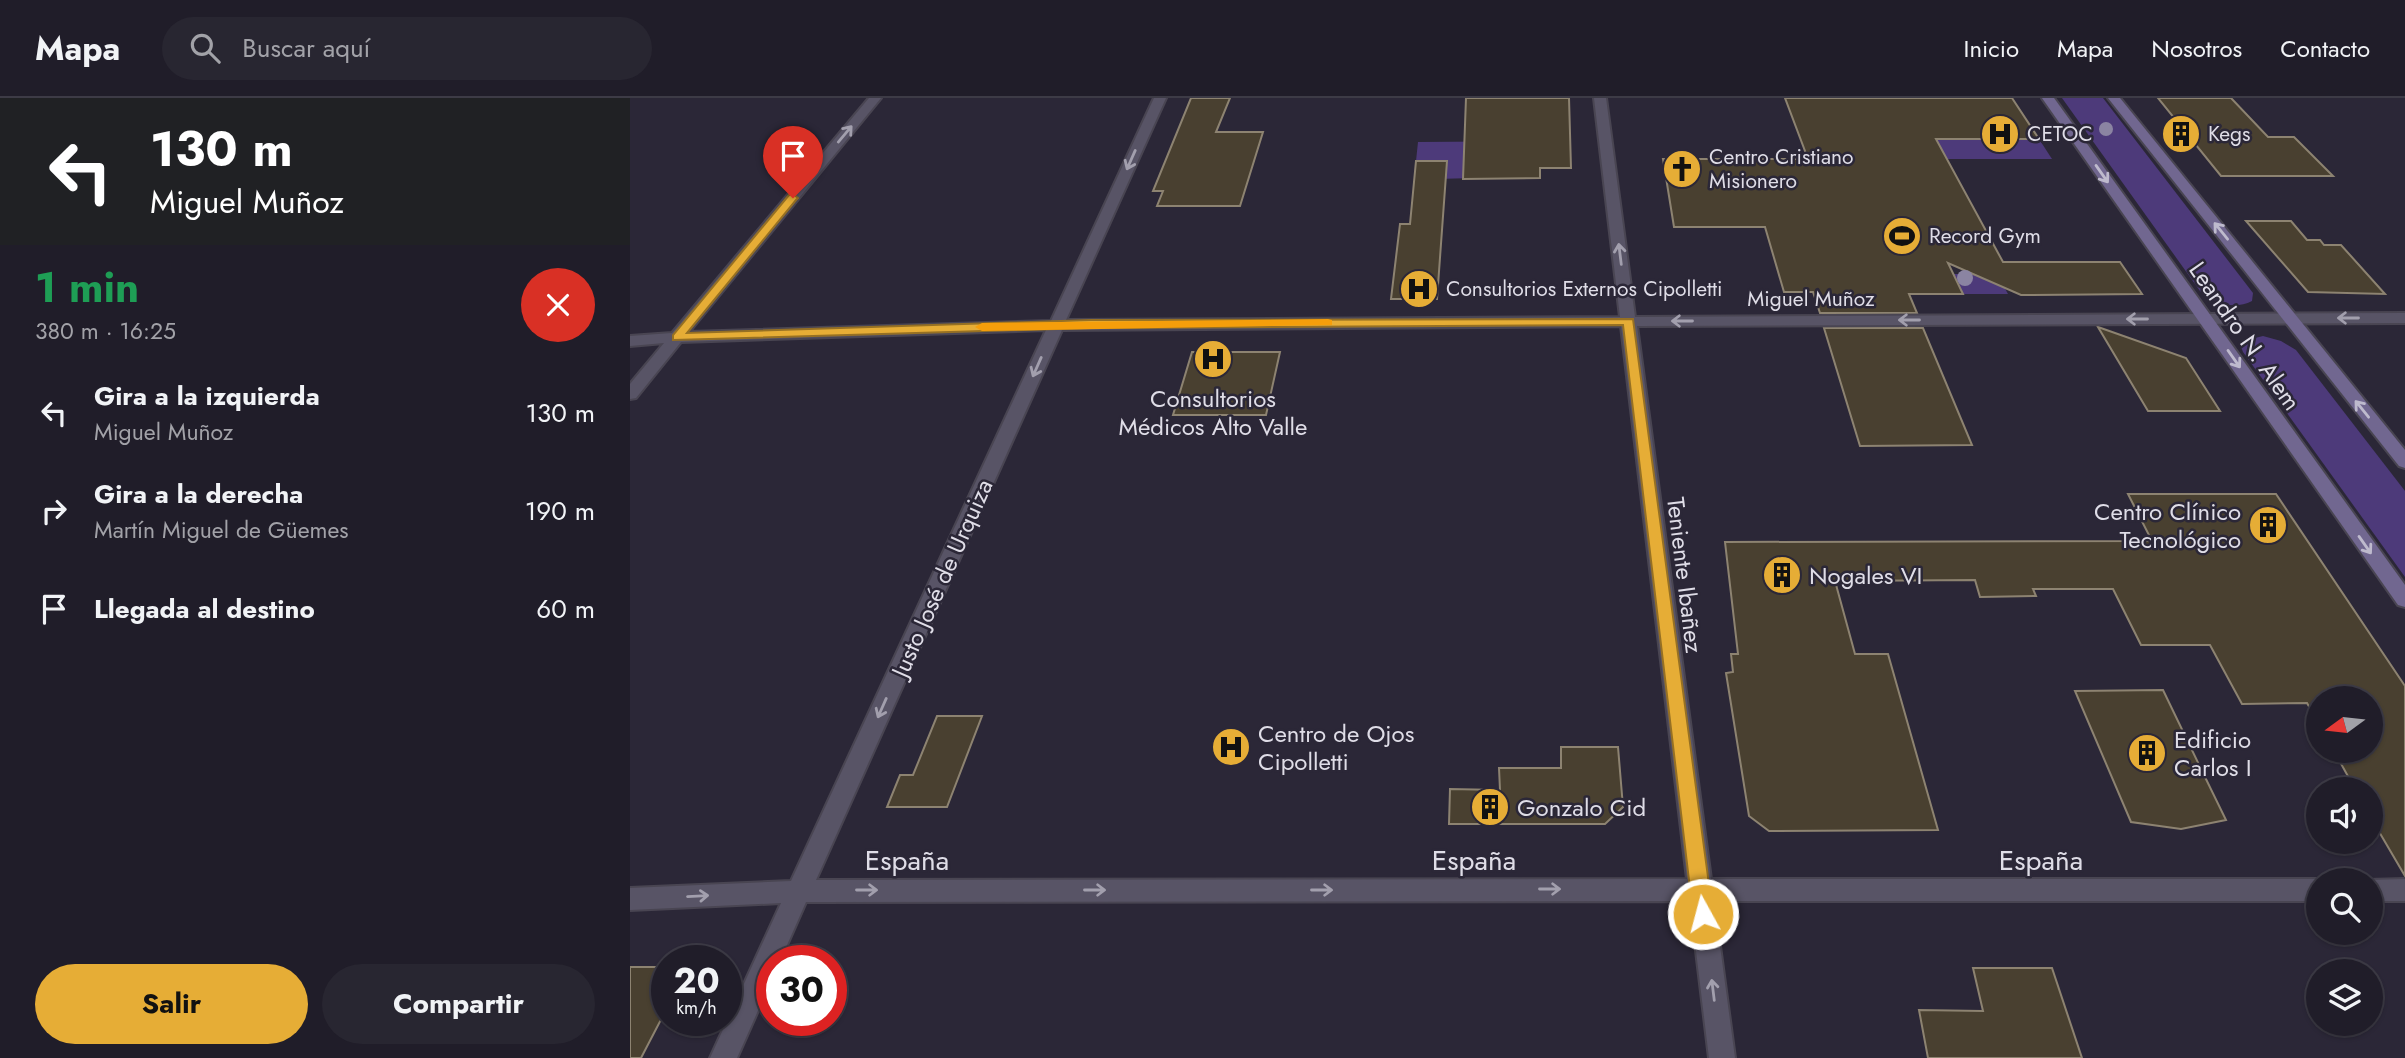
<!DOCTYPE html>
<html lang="es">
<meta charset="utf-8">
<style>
:root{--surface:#201d29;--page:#282631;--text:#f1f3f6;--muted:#a2a2a8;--line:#3d3b46;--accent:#e6ad36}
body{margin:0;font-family:Jost,sans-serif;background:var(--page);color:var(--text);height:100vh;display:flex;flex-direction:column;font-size:26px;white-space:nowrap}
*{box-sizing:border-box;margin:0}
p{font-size:23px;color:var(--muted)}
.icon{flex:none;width:38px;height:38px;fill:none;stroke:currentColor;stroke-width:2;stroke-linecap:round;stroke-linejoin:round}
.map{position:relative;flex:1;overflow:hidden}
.panel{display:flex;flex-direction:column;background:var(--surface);width:630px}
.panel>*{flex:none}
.banner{background:#202124;color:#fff;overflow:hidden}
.needle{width:46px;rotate:255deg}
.tools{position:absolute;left:1676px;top:588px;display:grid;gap:14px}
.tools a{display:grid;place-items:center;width:77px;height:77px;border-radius:50%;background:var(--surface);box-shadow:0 2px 5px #0004,0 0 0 2px var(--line);font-size:35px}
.speed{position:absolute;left:21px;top:847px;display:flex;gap:14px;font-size:35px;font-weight:700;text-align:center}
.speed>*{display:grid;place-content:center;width:91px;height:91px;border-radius:50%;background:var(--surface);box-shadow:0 2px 5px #0004,0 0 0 2px var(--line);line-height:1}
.speed small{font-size:18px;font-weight:400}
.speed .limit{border:10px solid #d22;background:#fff;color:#111}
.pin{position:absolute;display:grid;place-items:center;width:60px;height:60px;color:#fff;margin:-72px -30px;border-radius:50% 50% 50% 0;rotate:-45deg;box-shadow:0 0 7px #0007}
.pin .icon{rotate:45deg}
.me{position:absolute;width:77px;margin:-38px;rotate:353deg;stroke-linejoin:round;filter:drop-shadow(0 0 5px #0008)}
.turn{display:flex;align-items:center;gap:24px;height:147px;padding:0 35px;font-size:32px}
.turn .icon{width:91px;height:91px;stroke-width:2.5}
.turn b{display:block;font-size:49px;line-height:60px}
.round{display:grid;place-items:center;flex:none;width:74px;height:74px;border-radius:37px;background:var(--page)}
.overview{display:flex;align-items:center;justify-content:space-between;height:119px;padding:0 35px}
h1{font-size:42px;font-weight:700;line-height:52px;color:#1e9e55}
.action{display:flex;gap:14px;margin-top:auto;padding:14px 35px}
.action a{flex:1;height:80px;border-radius:42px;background:var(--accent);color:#111;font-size:28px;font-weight:700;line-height:80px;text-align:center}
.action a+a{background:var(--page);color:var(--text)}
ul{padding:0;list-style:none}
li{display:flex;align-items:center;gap:21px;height:98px;padding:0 35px}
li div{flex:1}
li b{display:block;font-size:26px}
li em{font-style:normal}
header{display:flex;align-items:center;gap:42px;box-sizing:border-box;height:98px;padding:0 35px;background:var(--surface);border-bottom:2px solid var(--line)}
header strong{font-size:33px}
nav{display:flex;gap:38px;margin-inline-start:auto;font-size:24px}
.search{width:490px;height:63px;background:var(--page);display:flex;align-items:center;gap:18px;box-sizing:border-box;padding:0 24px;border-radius:38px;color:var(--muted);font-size:26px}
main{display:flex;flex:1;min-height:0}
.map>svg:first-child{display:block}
</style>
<header>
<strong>Mapa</strong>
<div class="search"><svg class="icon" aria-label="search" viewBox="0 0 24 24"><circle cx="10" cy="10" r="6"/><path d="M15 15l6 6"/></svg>Buscar aquí</div>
<nav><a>Inicio</a><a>Mapa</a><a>Nosotros</a><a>Contacto</a></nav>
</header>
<main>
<section class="panel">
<div class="banner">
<div class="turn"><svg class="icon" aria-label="left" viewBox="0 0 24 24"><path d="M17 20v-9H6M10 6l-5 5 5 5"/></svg><div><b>130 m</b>Miguel Muñoz</div></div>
</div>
<div class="overview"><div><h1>1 min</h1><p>380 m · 16:25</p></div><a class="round" style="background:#d93025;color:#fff"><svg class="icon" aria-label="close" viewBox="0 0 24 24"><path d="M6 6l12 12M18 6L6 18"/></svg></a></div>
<ul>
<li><svg class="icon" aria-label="left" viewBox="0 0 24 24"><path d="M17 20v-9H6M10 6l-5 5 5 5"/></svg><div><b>Gira a la izquierda</b><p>Miguel Muñoz</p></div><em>130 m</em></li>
<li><svg class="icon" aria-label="right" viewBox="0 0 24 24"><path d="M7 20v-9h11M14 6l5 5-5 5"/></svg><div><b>Gira a la derecha</b><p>Martín Miguel de Güemes</p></div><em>190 m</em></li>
<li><svg class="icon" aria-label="arrive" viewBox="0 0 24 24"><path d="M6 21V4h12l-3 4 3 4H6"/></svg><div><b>Llegada al destino</b></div><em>60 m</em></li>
</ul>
<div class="action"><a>Salir</a><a>Compartir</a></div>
</section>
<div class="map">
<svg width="1775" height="960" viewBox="0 0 1775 960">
<rect width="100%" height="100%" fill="#2b2737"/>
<g fill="#4d3a7a">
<path d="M1432,0H1473L1623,195L1622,203C1605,212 1583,206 1570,193Z"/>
<polygon points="1409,41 1422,61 1279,61 1270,42"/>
<polygon points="940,43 843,80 807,81 808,63 786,63 788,44"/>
<polygon points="1323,176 1367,176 1378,196 1333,196"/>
<polygon points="1633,238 1651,243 1666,252 1775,393 1775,479 1613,254 1611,249 1613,243"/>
</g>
<g fill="#494030" stroke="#8d8371" stroke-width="2">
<polygon points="561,0 600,0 586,34 633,34 610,108 527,108 533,93 523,93"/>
<polygon points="836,0 939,0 941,70 910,70 910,80 833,81"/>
<polygon points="1155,0 1382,0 1409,41 1306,41 1373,164 1490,164 1512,196 1391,197 1318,165 1333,196 1279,196 1287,215 1190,215 1183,194 1154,194 1135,129 1044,129 1033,61 1178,61"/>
<polygon points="1528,0 1601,0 1638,39 1664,39 1703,78 1591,78"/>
<polygon points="786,63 817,63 807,201 761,201 770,126 780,126"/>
<polygon points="1616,123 1661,123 1677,142 1690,142 1694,147 1711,147 1755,196 1678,194"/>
<polygon points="1468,229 1556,260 1590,313 1518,313"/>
<polygon points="1194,230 1293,230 1342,347 1230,348"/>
<polygon points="562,254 650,254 636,317 543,317"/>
<polygon points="1498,396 1646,396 1775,588 1775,778 1741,720 1741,691 1725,691 1704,653 1741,653 1741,600 1689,600 1689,626 1677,605 1612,606 1580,547 1511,547 1483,491 1403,491 1406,498 1350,499 1345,482 1205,483 1225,556 1258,556 1308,732 1139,733 1119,718 1096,575 1103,574 1101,556 1108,556 1095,444 1522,443"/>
<polygon points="1533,592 1574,677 1596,722 1551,731 1501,724 1445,593"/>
<polygon points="307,618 352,618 317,709 257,709 270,677 283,677"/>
<polygon points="931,649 988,649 993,709 975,726 819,726 820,691 870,692 869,670 931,670"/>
<polygon points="0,869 37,869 37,910 11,960 0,960"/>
<polygon points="1343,870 1422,870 1452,960 1298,960 1289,912 1353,913"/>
</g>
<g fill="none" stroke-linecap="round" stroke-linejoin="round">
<defs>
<g id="minor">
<path d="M239,0H251L59,234L421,223L524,0H536L436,222L990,219L964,0H976L1005,219L1775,215V225L1007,228L1081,781H1689L1692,782H1689V803H1084L1105,960H1079L1060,803L176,804L150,863H142V881L107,960H80L151,805L0,812V790L161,783L416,232L51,244L6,300L0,301V286L34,245L0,248V238L42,235ZM991,228L1057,781L186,782L432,232Z"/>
<polygon points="1775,781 1775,803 1741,803 1741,782 1738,782"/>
</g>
<g id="secondary">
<polygon points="1412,0 1424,0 1775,487 1775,509 1768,507"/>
<polygon points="1478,0 1490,0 1775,352 1775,370 1769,368"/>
</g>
</defs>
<use href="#minor" stroke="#494552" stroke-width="4"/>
<use href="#secondary" stroke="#494552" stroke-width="4"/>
<use href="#minor" fill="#585466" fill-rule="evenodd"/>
<use href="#secondary" fill="#716790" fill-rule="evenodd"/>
</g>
<g fill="#8b84a2">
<circle cx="1476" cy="31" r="7"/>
<circle cx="1335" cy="180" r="8"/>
</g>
<defs><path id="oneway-shaft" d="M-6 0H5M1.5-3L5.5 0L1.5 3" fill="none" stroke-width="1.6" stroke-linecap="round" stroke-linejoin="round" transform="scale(1.75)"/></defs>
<g stroke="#a29fad">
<use href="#oneway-shaft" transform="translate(215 36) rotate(-50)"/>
<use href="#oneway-shaft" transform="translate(501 62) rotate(114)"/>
<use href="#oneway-shaft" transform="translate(990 156) rotate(-97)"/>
<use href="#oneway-shaft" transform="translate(1718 220) rotate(180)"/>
<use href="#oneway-shaft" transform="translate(1507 221) rotate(180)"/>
<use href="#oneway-shaft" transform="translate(1279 222) rotate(180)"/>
<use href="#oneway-shaft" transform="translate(1052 223) rotate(180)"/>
<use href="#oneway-shaft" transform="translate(407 269) rotate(114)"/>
<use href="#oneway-shaft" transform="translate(252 610) rotate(114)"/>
<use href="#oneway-shaft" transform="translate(920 791)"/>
<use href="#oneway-shaft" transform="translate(237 792)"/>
<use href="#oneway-shaft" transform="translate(465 792)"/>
<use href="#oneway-shaft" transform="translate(692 792)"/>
<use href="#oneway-shaft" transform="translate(68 798) rotate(-3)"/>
<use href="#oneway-shaft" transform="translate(1083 892) rotate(-97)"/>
</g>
<g stroke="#bebacd">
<use href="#oneway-shaft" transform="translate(1472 76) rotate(55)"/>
<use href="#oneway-shaft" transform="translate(1591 133) rotate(-129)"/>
<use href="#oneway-shaft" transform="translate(1604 261) rotate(55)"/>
<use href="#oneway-shaft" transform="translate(1732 311) rotate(-129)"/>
<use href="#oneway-shaft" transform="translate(1735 447) rotate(55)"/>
</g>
<polygon fill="#e6ad36" stroke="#967023" stroke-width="2" points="163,96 168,100 166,102 57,235 461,222 1003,221 1083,816 1080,822 1073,825 1066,822 1063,816 993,227 461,230 43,242 43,237 159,97"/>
<polygon fill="#f59e0b" points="698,221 702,222 702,227 352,233 345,229 352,225"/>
<defs>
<symbol id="hospital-disc" viewBox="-11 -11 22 22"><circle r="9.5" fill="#e6ad36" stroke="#2b2737"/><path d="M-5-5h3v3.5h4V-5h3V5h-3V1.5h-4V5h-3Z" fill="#111"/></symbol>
<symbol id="building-disc" viewBox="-11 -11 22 22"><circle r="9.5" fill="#e6ad36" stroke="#2b2737"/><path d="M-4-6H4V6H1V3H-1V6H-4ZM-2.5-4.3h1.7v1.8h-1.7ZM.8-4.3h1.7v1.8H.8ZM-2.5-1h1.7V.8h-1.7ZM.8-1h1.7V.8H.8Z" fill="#111"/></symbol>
<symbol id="church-disc" viewBox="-11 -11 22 22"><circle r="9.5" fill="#e6ad36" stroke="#2b2737"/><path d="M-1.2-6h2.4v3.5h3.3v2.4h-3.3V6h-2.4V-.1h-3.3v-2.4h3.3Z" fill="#111"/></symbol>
<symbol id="stadium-disc" viewBox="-11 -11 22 22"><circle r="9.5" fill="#e6ad36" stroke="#2b2737"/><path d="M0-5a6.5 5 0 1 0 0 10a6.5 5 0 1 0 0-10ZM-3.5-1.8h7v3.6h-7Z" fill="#111"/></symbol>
</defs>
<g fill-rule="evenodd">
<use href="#hospital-disc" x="1348" y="14" width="44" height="44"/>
<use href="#building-disc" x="1529" y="14" width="44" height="44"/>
<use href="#church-disc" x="1030" y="49" width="44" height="44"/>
<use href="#stadium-disc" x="1250" y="116" width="44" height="44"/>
<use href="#hospital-disc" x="767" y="169" width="44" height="44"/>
<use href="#hospital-disc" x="561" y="239" width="44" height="44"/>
<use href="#building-disc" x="1616" y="405" width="44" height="44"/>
<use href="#building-disc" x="1130" y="455" width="44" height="44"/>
<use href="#hospital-disc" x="579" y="627" width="44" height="44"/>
<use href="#building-disc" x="1495" y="633" width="44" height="44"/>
<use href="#building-disc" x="838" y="687" width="44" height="44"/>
</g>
<g text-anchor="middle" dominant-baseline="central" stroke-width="5" stroke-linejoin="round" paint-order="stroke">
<g font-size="21" fill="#dfdde7" stroke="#2b2737" text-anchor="start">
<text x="1397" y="36">CETOC</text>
<text x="1578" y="36">Kegs</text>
<text x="1079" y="59">Centro Cristiano<tspan x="1079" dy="24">Misionero</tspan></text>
<text x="1299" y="138">Record Gym</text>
<text x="816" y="191">Consultorios Externos Cipolletti</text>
</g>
<g font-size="21" fill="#dfdde7" stroke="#2b2737">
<text x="1181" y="201">Miguel Muñoz</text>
</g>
<g font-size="24" fill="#dfdde7" stroke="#2b2737">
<text transform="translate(1615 238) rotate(55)">Leandro N. Alem</text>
<text transform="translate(1055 477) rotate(83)">Teniente Ibañez</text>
<text transform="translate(312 480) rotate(-66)">Justo José de Urquiza</text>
</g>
<g font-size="24" fill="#dfdde7" stroke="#2b2737" text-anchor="start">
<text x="583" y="300" text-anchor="middle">Consultorios<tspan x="583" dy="28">Médicos Alto Valle</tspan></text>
<text x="1611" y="413" text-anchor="end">Centro Clínico<tspan x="1611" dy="28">Tecnológico</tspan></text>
<text x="1179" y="477">Nogales VI</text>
<text x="628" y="635">Centro de Ojos<tspan x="628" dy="28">Cipolletti</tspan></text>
<text x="1544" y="641">Edificio<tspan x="1544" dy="28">Carlos I</tspan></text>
<text x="887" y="709">Gonzalo Cid</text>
</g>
<g font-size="28" fill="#dfdde7" stroke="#2b2737">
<text x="277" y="762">España</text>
<text x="844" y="762">España</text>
<text x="1411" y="762">España</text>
</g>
</g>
</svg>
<div class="tools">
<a><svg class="needle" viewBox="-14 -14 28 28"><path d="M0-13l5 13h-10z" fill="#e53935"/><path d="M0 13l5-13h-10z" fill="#a2a2a8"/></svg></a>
<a><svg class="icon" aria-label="sound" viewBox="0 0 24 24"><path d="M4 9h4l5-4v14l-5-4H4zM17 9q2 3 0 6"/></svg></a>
<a><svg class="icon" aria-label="search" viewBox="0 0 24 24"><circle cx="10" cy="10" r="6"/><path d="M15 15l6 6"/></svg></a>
<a><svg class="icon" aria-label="layers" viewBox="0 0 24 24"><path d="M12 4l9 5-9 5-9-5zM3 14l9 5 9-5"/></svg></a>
</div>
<div class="speed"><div>20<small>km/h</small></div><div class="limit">30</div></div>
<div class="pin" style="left:163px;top:100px;background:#d93025"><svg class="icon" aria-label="arrive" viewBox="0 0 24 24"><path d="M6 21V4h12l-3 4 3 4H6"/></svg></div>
<svg class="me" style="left:1073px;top:816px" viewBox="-20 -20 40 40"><circle r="17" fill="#e6ad36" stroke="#fff" stroke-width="3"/><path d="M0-11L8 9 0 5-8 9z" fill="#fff"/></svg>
</div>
</main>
